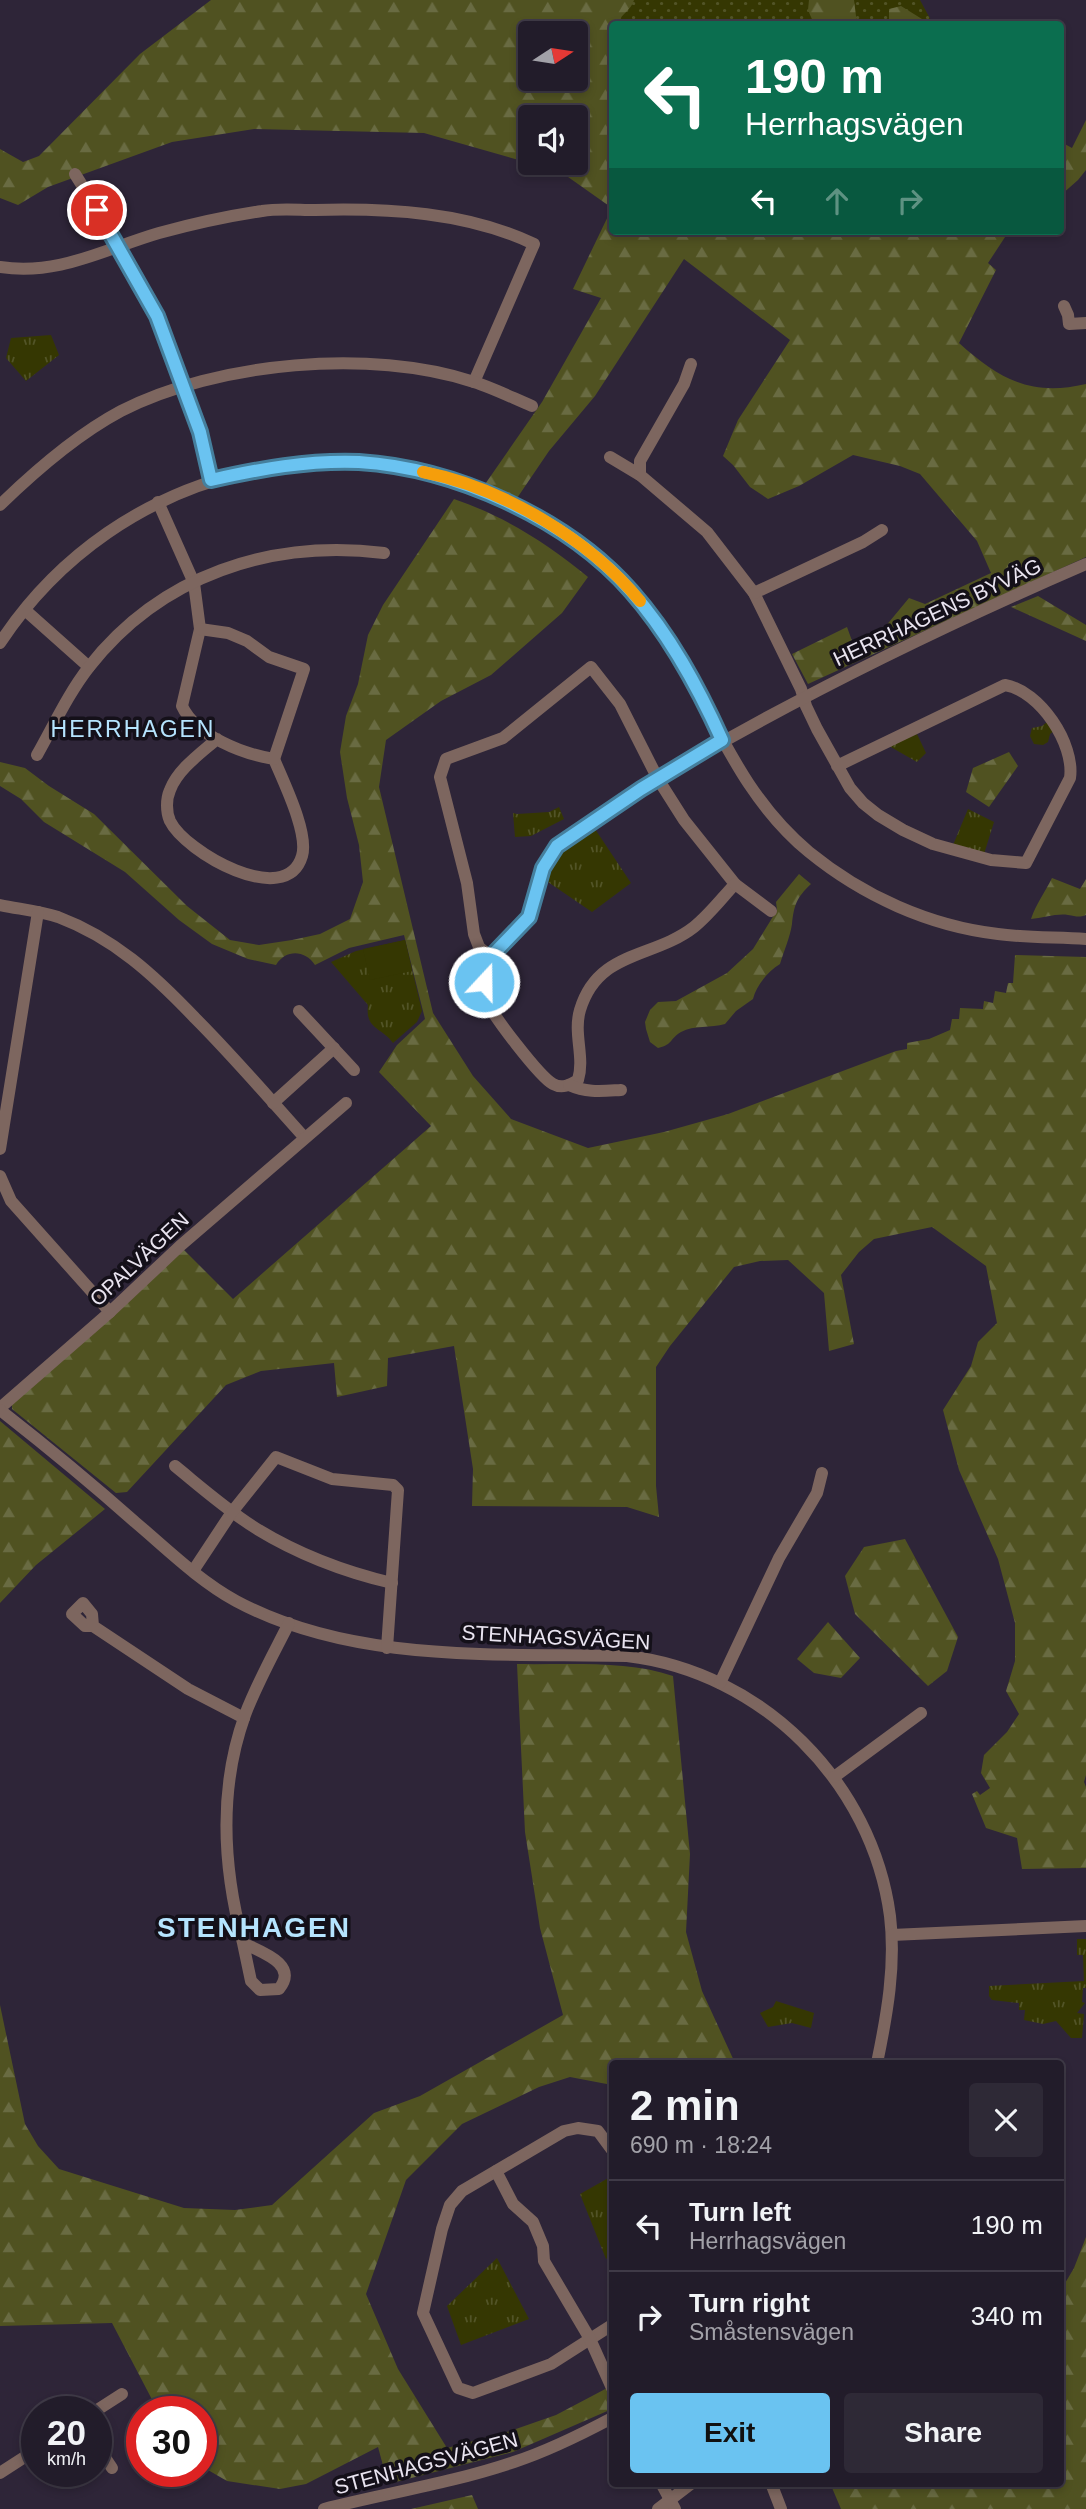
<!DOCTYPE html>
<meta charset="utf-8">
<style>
:root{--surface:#221c2a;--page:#2e2936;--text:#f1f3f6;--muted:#a2a1a8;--line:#3f3a47;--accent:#6ac3f1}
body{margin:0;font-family:Arial,sans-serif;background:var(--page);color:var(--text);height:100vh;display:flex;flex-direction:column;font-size:26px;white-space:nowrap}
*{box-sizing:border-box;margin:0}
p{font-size:23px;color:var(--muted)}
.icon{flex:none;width:38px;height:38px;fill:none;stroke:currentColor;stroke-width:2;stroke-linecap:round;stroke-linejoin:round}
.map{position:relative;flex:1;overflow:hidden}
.panel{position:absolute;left:609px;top:2060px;width:455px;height:427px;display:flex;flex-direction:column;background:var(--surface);border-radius:7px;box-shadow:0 4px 10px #0003,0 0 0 2px var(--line)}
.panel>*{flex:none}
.top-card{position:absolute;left:609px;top:21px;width:455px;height:214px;border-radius:7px;box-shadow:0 4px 10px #0003,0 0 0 2px var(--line);background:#0b6e4f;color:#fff;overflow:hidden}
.needle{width:46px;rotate:78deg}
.buttons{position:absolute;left:518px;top:21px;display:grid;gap:14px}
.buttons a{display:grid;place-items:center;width:70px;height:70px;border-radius:7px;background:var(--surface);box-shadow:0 4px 10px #0003,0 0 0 2px var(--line);font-size:35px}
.speed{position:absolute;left:21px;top:2396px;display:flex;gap:14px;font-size:35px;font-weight:700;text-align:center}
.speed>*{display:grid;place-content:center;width:91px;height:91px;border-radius:50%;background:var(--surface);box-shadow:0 4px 10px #0003,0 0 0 2px var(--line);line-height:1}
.speed small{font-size:18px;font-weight:400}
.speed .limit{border:10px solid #d22;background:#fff;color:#111}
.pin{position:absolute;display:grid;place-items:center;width:60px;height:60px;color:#fff;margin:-30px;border:4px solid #fff;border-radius:50%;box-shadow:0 2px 7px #0007}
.me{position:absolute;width:77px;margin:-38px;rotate:21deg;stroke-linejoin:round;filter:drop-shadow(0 0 5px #0008)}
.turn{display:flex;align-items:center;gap:24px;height:147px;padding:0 21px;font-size:32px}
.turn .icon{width:91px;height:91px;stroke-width:2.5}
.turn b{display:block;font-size:49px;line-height:60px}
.lanes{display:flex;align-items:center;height:66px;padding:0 21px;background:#0003;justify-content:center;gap:35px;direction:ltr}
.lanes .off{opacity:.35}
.round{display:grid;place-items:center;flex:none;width:74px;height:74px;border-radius:7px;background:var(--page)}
.overview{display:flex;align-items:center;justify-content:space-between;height:119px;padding:0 21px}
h1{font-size:42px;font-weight:700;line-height:52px}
.button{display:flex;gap:14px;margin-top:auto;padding:14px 21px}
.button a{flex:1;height:80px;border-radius:7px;background:var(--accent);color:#111;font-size:28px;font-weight:700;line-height:80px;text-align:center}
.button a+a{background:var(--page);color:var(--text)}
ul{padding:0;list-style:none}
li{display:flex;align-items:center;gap:21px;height:91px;padding:0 21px;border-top:2px solid var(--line)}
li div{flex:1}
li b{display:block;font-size:26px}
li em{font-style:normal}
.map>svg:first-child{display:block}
</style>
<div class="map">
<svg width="1086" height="2509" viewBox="0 0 1086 2509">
<defs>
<pattern id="grass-dots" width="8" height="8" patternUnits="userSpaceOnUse" patternTransform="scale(1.75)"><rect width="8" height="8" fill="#353702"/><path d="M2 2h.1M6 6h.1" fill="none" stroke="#525427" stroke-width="1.8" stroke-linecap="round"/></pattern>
<pattern id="forest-firs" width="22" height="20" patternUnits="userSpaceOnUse" patternTransform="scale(1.75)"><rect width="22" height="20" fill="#505221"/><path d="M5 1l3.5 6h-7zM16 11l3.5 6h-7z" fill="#696b42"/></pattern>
<pattern id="park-tufts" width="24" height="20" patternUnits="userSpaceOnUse" patternTransform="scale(1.75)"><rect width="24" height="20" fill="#353702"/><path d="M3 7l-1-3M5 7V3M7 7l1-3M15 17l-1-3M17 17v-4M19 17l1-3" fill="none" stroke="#525427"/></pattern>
</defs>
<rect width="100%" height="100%" fill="#2e2538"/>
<polygon fill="url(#grass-dots)" points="613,0 920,0 933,24 618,24 619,19"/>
<g fill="url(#forest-firs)" fill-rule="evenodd">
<path d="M211,0H634C631,11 620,14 618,24H612V231H1009L988,263L996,270L959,343C999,379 1031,397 1086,384V557L808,684L792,654L847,627L855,649L880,633L909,598L925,604L991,573L977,541L920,474L900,466L853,455L799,486L768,499L750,487L733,465L723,456L738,420L790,340L684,259L595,396L549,451L513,504L481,490L542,402L601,298L573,289L612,208L561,172L424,133L254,129L172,142L48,187L18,205L0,198V149L23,162L39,156L140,54ZM530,33H576V79H530ZM530,117H576V163H530Z"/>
<polygon points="809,0 854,0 857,24 814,24 808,10"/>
<polygon points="901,6 930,24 889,24 889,9"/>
<polygon points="1086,120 1086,170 1078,180 1061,195 1061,142 1072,148"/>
<path d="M454,499C504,516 547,543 588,577L562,613L491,675L441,701L386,740L379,787L433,1013L473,1076L511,1119L588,1148L664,1132L728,1114L896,1051L907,1049V1043L929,1039L950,1030L952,1019H959L960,1008L983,1009L984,1001L993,1003L995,991L1006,993L1008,983H1013L1015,955L1086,957V1775L1084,1782L1086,1787V1868L1022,1869L1017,1838L986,1828L972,1794L977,1791L980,1795L990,1788L981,1773L984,1755L1007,1732L1019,1714L1006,1691L1015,1661V1623L998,1559L959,1470L943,1410L971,1366L978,1342L997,1323L986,1266L932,1227L874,1239L859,1252L841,1275L854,1344L829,1351L824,1293L788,1260L760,1261L734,1267L670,1346L656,1367V1486L659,1517L627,1507L472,1506L473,1469L454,1346L388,1358L387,1386L337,1397L334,1363L261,1371L226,1385L127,1492L116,1493L12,1409V1398L180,1246L233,1299L431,1126L379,1072L397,1045L425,1019L404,935L349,948L315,965C305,950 286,949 276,965L248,959L212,944L179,920L125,872L44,822L21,799L0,786V762L25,768L49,786L94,814L187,906L230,940L259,945L292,940L320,934L350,919L363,882L359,845L347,798L340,752L346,716L358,684L368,635L383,605Z"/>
<polygon points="1038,596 1086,625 1086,641 1011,607"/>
<polygon points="1009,752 1018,766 989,807 966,792 973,768"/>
<path d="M799,874L811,884C796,898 794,906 792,924C790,937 784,951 780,964C768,971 756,986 753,999L736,1011L725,1024C711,1028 694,1025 681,1032C669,1039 674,1044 658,1048L650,1042L646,1029L645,1022L650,1010L658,1002L676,1001L727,973L753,949L777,910L776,902Z"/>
<path d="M1052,878L1080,889L1086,879V915C1078,918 1076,916 1068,915C1058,913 1042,918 1031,919C1036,904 1045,892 1052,878Z"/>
<polygon points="0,1421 105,1509 36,1565 0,1603"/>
<polygon points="905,1539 958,1637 947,1671 928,1686 855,1614 845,1576 864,1547"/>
<polygon points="828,1622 860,1658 841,1678 814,1673 797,1659"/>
<path d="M517,1664C566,1665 627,1660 673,1676L690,1854L686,1932L702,1991L735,2063H612V2085L570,2077L539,2087L462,2124L406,2180L366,2294L398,2369L447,2448L507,2432L556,2415L611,2386L612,2409L513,2452L388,2484L378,2447L306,2484L280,2489L227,2481L201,2466V2412L158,2411L112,2323L0,2326V2005L25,2124L38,2146L59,2169L184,2208L235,2210L272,2205L374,2113L420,2096L563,2015L540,1928L525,1832Z"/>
<polygon points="1086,2237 1086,2509 841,2509 830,2483 1060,2483 1061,2290 1074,2268"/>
<polygon points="472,2495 478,2509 411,2509"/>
</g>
<g fill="url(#park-tufts)">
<polygon points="51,335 59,355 26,381 6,358 11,338"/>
<polygon points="1047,722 1054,731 1050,734 1048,742 1043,745 1034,744 1030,736 1032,728 1042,726"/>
<polygon points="917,734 926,753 917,762 889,746"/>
<polygon points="559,807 564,819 531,836 515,837 513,813 517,814 549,812"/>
<polygon points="968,809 994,822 984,854 953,845"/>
<polygon points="593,826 631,883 592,912 545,880 562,849"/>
<path d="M405,940L422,1011L417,1022L393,1043C382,1027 365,1030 368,1005L331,962L356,951Z"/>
<polygon points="1077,1939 1086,1939 1086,1988 1083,1988 1082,2002 1085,2003 1077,2013 1084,2014 1082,2038 1071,2038 1056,2021 1043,2024 1024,2020 1025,2010 1019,2010 1019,2003 992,2000 989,1996 989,1986 1084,1981 1083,1955 1077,1955"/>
<polygon points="776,2001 814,2013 811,2028 792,2023 768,2027 760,2013 773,2007"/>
<polygon points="612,2176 612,2254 606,2259 580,2194"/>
<polygon points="497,2258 529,2319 461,2345 447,2306"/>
</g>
<polygon fill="#353702" points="405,940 412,971 370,980 363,949"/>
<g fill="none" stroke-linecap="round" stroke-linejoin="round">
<g stroke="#7d665f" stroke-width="12">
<path d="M75,174C104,221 136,268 158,318C181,370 198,425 211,480"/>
<path d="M0,267C59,276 104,249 159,233C192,224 228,216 262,211C279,208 298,210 315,210C388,208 467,212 534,244L474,382"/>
<polyline points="1064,306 1068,315 1069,324 1086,323"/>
<path d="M610,457L640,475L707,532L754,593L801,689L806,706L817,729L850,788L863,803L878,815L903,830L933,844L991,860L1026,863L1070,778C1075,744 1040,691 1005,685L837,766"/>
<polyline points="640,475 640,461 684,384 691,364"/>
<path d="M158,502L194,583L200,629L182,706C196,736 243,754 274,759C283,781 309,833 302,856C286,910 185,852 170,821C166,812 166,799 170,790C178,769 201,753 217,739"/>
<path d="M0,505C36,470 76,435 121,411C217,362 371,348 474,382C493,388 513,398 532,406"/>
<polyline points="754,593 863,542 882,530"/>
<polyline points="25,610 89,667"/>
<polyline points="200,629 228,633 247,641 269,657 304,669 274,759"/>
<path d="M0,643C117,465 352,409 536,517C570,537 605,561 632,591C704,674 722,780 809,852C863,896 929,926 998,934C1027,938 1057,937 1086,939"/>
<path d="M37,755C54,725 68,694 89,667C161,575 271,539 384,553"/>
<path d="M658,779L684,820L735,884C722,898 709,915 694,927C653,959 598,950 580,1010C573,1034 585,1057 578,1080C570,1085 562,1089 553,1084C540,1077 491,1014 486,999C483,989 483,977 481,967L529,917L543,868L557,846Z"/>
<polyline points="735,884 771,911"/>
<path d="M0,905C19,909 39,911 58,917C114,938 154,975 195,1018C233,1056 268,1097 304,1137"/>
<path d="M491,957L479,947L474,934L467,883L440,777L446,759L503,738L591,667L620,704L658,779C795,698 940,627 1086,564"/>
<polyline points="299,1011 354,1070"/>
<path d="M569,1085C587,1093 602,1091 621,1090"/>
<polyline points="273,1103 334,1048"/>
<polyline points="0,1149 38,912"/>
<polyline points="0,1176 11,1201 110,1312"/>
<polyline points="0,1408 110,1312 180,1246 346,1103"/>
<path d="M0,1410C46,1446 91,1483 135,1522C167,1549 198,1580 236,1601C353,1664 498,1653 627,1656C762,1672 872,1782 890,1916C896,1965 887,2015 877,2063"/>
<path d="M175,1466C202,1488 228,1511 257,1529C298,1554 345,1572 392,1583"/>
<polyline points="193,1571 232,1512 276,1457 332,1479 393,1485 398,1490 387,1648"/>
<polyline points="93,1626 85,1626 72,1614 83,1603 92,1614 93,1626 188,1689 244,1718"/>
<polyline points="720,1683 779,1558 817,1493 822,1473"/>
<polyline points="834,1777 921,1713"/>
<polyline points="892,1935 1086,1926"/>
<path d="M243,1943L251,1981L260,1990L279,1989C299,1964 261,1952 243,1943C223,1868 218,1790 245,1715C257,1683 274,1653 289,1623"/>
<polyline points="612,2150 598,2131 578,2128 564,2131 462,2191 450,2205 442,2229 423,2313 458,2388 473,2393 551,2364 612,2325"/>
<polyline points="496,2171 513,2204 533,2222 543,2246 544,2261 590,2339 612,2388"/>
<polyline points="94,2412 122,2394"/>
<polyline points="96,2444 112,2468"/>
<polyline points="0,2473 37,2449"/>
<polyline points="661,2483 675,2509"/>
<polyline points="771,2483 781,2509"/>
<path d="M324,2509C387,2493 452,2483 514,2462C548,2451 580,2435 612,2418"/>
<polyline points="658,2509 692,2483"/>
</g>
</g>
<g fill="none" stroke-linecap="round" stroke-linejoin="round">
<defs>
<path id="route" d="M97,210L157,316L200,432L211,480C259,469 309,460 359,462C454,468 567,518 631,591C670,635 698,687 722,740L641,789L557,846L543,868L529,917L481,967L484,982"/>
</defs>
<use href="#route" stroke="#457f9d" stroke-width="18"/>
<use href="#route" stroke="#6ac3f1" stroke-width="12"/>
<path stroke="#f59e0b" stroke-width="12" d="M423,472C501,487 589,539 640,601"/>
</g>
<g text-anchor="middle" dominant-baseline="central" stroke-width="7" stroke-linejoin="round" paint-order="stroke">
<g font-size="21" fill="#e9e4f0" stroke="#141019">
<text transform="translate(937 612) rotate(-25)">HERRHAGENS BYVÄG</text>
<text transform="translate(139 1259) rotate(-43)">OPALVÄGEN</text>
<text transform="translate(556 1637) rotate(3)">STENHAGSVÄGEN</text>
<text transform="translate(426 2463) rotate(-15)">STENHAGSVÄGEN</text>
</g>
<g font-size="23" letter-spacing="2" fill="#b5e4fe" stroke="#141019">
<text x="133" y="729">HERRHAGEN</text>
</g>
<g font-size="28" font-weight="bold" letter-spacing="2" fill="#b5e4fe" stroke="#141019">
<text x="254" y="1927">STENHAGEN</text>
</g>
</g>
</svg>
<div class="buttons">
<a><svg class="needle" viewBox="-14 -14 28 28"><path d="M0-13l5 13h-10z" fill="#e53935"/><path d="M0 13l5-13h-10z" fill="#a2a1a8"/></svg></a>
<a><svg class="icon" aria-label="sound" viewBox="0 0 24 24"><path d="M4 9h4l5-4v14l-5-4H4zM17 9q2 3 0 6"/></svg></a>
</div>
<div class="speed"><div>20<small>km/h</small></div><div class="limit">30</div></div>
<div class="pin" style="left:97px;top:210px;background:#d93025"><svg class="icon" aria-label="arrive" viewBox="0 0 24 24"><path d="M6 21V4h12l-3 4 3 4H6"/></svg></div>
<svg class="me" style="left:484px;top:982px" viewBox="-20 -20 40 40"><circle r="17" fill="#6ac3f1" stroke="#fff" stroke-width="3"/><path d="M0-11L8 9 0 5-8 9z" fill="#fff"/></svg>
<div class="top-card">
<div class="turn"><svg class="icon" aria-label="left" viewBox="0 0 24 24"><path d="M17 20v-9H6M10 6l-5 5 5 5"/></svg><div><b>190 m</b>Herrhagsvägen</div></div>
<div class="lanes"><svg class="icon" aria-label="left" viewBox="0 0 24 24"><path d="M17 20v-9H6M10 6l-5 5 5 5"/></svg><svg class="icon off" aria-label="ahead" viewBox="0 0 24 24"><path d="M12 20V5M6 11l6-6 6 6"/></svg><svg class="icon off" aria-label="right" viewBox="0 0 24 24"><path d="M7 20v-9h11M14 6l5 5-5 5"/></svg></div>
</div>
<section class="panel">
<div class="overview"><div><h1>2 min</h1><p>690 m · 18:24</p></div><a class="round"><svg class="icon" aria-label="close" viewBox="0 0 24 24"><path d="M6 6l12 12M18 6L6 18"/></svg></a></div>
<ul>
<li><svg class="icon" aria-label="left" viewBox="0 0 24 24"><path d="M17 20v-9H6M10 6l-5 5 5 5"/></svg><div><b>Turn left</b><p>Herrhagsvägen</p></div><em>190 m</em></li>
<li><svg class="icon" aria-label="right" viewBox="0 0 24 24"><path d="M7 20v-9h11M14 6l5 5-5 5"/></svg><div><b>Turn right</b><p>Småstensvägen</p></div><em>340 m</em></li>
</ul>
<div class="button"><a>Exit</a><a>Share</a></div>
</section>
</div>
